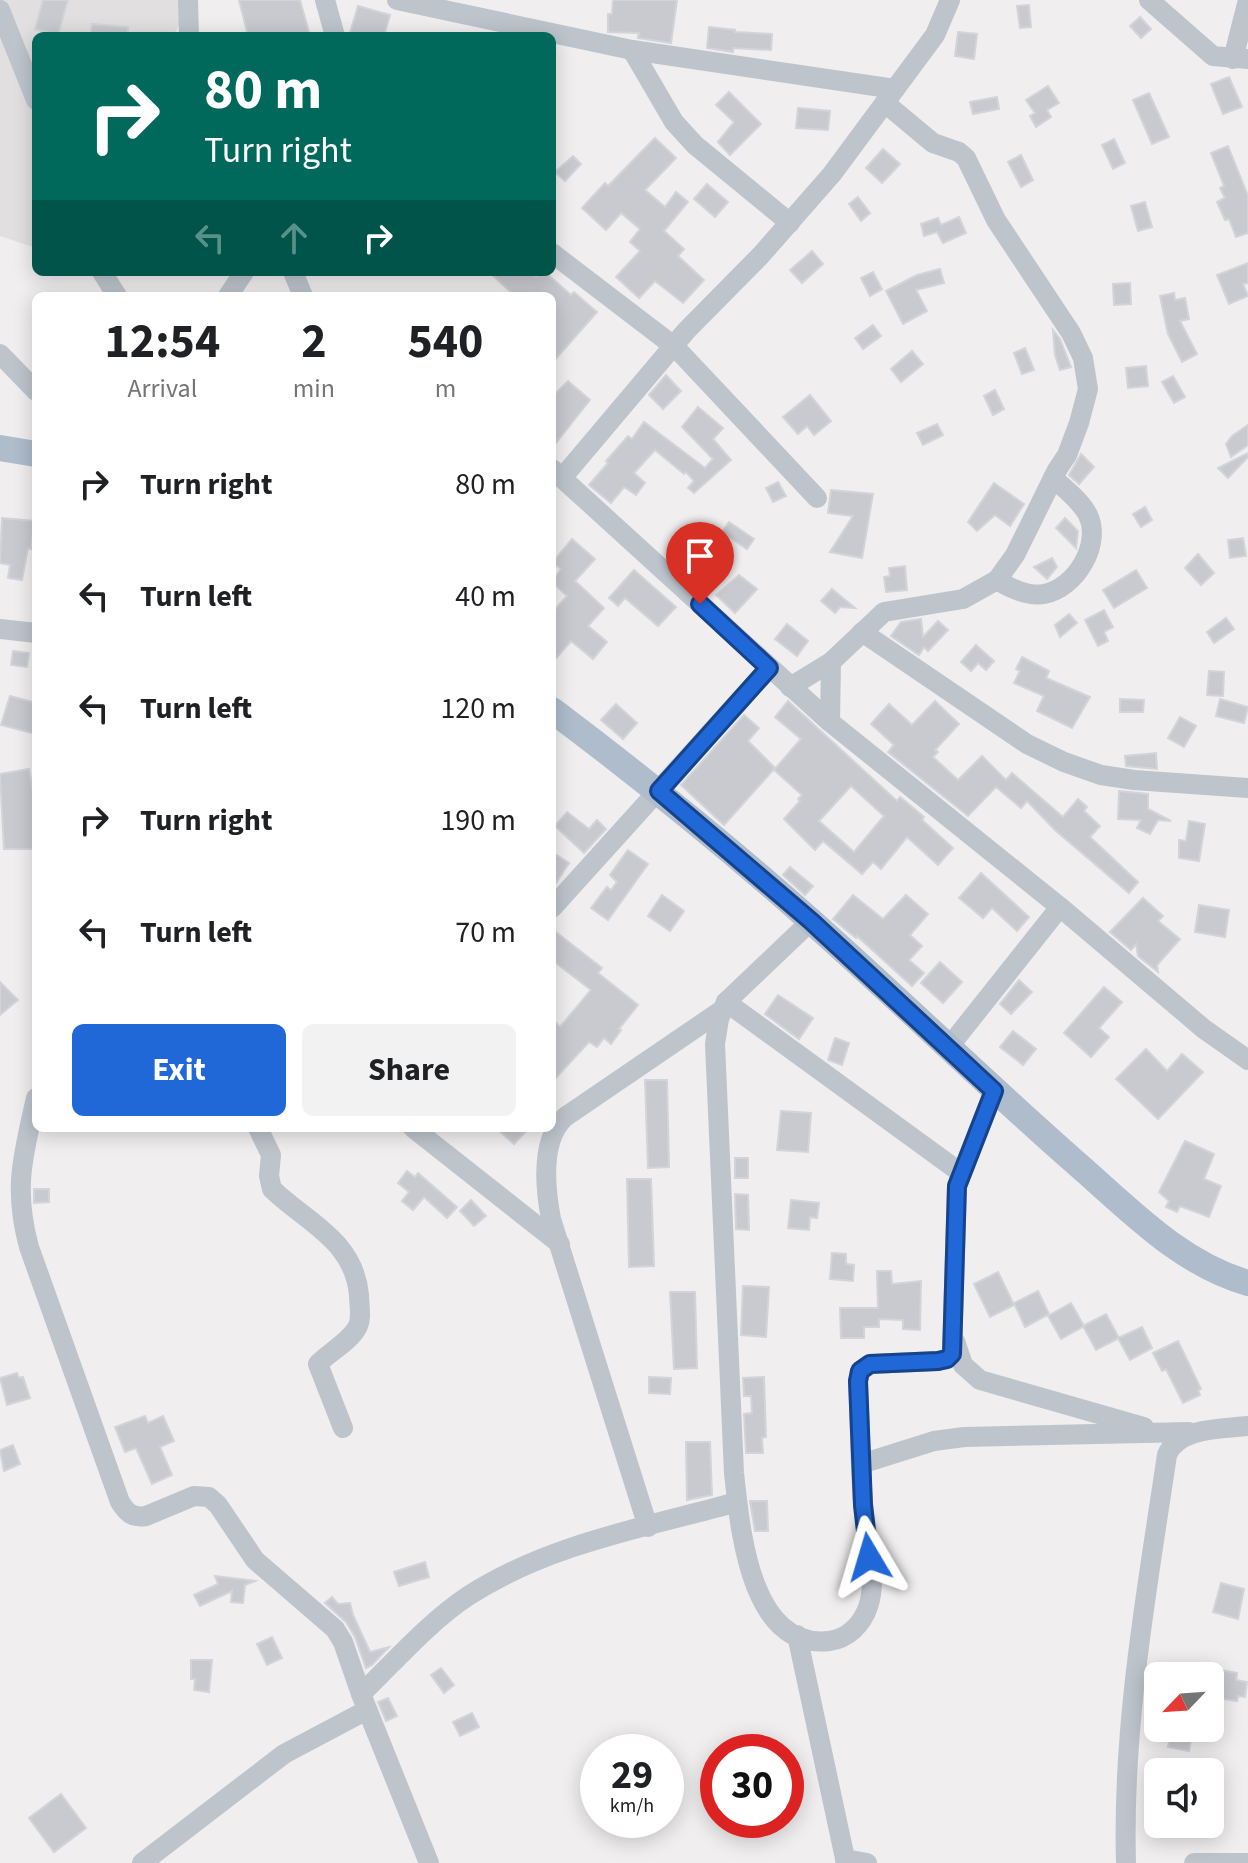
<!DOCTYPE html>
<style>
:root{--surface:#fff;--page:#f2f2f2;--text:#202124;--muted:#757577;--accent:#2067d8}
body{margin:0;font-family:"Source Sans 3",sans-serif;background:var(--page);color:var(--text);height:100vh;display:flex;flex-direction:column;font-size:30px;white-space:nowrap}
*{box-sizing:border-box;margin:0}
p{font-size:26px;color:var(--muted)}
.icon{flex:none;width:44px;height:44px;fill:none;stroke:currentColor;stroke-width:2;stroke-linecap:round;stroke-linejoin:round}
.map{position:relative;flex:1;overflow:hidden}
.details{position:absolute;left:32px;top:292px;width:524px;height:840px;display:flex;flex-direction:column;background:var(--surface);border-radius:12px;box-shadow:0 4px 20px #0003}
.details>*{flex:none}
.hud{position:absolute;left:32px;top:32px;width:524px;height:244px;border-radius:12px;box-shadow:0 4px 20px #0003;background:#00695c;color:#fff;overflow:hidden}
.needle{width:52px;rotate:245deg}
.controls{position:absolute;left:1144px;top:1662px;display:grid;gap:16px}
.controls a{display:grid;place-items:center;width:80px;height:80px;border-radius:12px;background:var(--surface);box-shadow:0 4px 20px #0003;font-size:40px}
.speed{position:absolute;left:580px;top:1734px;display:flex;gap:16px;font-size:40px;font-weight:700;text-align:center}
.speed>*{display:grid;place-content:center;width:104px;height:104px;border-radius:50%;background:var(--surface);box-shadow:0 4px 20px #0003;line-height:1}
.speed small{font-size:20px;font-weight:400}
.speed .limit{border:12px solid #d22;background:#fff;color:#111}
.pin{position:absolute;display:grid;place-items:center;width:68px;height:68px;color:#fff;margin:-82px -34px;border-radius:50% 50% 50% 0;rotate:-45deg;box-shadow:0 0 8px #0007}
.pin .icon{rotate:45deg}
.me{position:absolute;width:88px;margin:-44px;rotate:353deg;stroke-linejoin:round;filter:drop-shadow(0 0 6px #0008)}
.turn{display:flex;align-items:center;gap:28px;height:168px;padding:0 40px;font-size:36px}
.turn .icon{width:104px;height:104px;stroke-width:2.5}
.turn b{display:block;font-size:56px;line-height:68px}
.lanes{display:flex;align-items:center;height:76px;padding:0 40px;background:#0003;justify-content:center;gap:40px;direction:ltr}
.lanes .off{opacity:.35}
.eta{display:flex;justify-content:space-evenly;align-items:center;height:136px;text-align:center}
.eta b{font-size:48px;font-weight:700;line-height:56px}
.action{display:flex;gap:16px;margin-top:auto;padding:16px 40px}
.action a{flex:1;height:92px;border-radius:12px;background:var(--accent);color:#fff;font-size:32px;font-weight:700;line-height:92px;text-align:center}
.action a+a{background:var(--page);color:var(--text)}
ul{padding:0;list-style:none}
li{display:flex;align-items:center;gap:24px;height:112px;padding:0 40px}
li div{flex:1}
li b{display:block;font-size:30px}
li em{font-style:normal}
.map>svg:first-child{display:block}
</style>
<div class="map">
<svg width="1248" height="1863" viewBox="0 0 1248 1863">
<rect width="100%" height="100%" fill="#f0eeee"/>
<polygon fill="#e1dfdf" points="0,0 193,0 173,36 36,36 36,248 0,236"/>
<g fill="#c8cad0" stroke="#d2d4d9" stroke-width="2" fill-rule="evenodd">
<polygon points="43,0 68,0 58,35 35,29"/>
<polygon points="239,0 300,0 310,36 248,36"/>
<polygon points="613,0 677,0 671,43 638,38 639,33 608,32 608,14 612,14"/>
<polygon points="1029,5 1031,27 1020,28 1017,6"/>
<polygon points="358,6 390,15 384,36 349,36"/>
<polygon points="1140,17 1151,29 1141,38 1130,26"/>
<polygon points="92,24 128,27 128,36 90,36"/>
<polygon points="709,27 735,30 735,32 772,34 771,50 733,48 733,52 707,48"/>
<polygon points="958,32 977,34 974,59 955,56"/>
<polygon points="1229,77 1242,107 1223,114 1211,84"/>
<polygon points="1048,86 1059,103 1047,110 1051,117 1036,127 1030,116 1035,113 1026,100"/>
<polygon points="729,92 761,124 730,155 718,142 734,122 716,105"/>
<polygon points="1149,93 1169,137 1152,144 1133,100"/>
<polygon points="997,97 999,109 973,114 970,102"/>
<polygon points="798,108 830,111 828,130 796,128"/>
<polygon points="655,138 676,158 645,190 665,207 676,192 688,202 664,231 684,249 678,256 704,280 683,303 655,281 639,298 616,277 640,251 630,242 640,229 621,213 606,230 582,208 605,183 608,186"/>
<polygon points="1114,139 1125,163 1113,169 1102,145"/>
<polygon points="1228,146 1248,196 1248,233 1236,237 1229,219 1225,220 1217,202 1225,198 1220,188 1224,186 1211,153"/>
<polygon points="883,149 900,164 882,183 866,168"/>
<polygon points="1021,155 1033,180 1021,187 1008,162"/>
<polygon points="573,156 581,164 565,181 555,172"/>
<polygon points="707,184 728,202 715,217 694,199"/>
<polygon points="858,197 870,213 861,221 849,204"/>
<polygon points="1145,202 1152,227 1138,231 1131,206"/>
<polygon points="959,217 966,233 943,243 937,232 924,236 921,224 938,218 941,225"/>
<polygon points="812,251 823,264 802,283 790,270"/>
<polygon points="1248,263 1248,283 1243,284 1248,296 1229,304 1217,275"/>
<polygon points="940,269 944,283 916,290 927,311 903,324 886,291 917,275"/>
<polygon points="489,272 531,272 536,277 541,272 545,272 571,295 574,292 597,312 552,363 552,296 515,296"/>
<polygon points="873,272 882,289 870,296 861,278"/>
<polygon points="1130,283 1131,304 1114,305 1113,284"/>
<polygon points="1174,293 1175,300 1185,298 1189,319 1180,321 1197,354 1182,362 1168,334 1160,296"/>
<polygon points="873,325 881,336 863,349 855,338"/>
<polygon points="1053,330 1060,339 1071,367 1060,370 1055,355"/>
<polygon points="1025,348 1034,370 1022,374 1014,353"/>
<polygon points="912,351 923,364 901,382 891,369"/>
<polygon points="1146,366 1148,386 1128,388 1126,368"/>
<polygon points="666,375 681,391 663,409 649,395"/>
<polygon points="1173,376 1185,397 1174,403 1162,382"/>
<polygon points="568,381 590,400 552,448 552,397"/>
<polygon points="995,390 1004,409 993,415 984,396"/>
<polygon points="810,395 831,421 814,435 807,426 798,434 783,417"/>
<polygon points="698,407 723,428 713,439 731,460 694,493 688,488 694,481 686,472 684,474 655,450 634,473 645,483 636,495 624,487 611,503 589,485 608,463 606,461 628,436 632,439 644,422 705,468 713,459 682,427"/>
<polygon points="937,424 943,435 923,445 917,433"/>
<polygon points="1248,425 1248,445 1231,457 1226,444 1232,436"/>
<polygon points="1248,453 1248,457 1228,478 1218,468"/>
<polygon points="1081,454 1094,467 1079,484 1069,475"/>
<polygon points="778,482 786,496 773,502 766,488"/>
<polygon points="994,483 1024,504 1010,526 995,515 977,531 968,522"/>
<polygon points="831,490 873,494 862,558 830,552 853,516 828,513"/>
<polygon points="1145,507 1152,520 1141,527 1133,514"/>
<polygon points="2,518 34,521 31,549 28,548 22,580 8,578 10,565 0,563"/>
<polygon points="1065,518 1078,531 1076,548 1056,528"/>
<polygon points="729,522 754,539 747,549 722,532"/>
<polygon points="1243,538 1246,556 1230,558 1228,540"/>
<polygon points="572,539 595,559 575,581 604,608 588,626 607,642 593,659 571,641 552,663 552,613 567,596 552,582 561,569 553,562"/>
<polygon points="1198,554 1214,573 1201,585 1185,568"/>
<polygon points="1052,558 1057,567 1047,579 1034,567"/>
<polygon points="905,566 907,590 886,592 884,577 890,576 889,568"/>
<polygon points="634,570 676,607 658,626 625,598 618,606 609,598"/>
<polygon points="1136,570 1147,588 1114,608 1103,590"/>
<polygon points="739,575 757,589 735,613 716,595"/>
<polygon points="832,589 855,608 840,607 835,613 821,601"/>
<polygon points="1104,610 1113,627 1104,632 1108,641 1098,646 1085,620"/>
<polygon points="1069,614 1077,623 1060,637 1055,625"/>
<polygon points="1226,618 1234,629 1214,643 1207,632"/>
<polygon points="921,619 923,637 938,621 948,630 928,651 924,647 919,655 891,636 901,622"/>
<polygon points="787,624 808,641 797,656 775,639"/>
<polygon points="976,645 994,661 986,670 978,663 971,671 961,662"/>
<polygon points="13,651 29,653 27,667 11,665"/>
<polygon points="1022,657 1049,671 1046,678 1090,697 1072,728 1037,711 1044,696 1014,683 1020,671 1016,669"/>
<polygon points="1209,671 1224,672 1223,696 1207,695"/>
<polygon points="10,696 36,703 36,734 1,725"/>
<polygon points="1120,699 1144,700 1143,712 1120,712"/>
<polygon points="1220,699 1248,707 1244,723 1216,716"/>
<path d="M788,701L897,801L900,797L924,817L922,820L953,848L938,865L907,837L881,869L873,862L862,874L823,841L815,850L784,819L800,801L798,799L802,795L774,770L801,739L775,717ZM851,786L884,816L854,852L819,821Z"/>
<polygon points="935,701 959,724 935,750 938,752 933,757 958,780 982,756 1006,780 1012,773 1063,817 1078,799 1087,807 1084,811 1100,826 1090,837 1138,882 1129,893 1056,831 1027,801 1021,808 996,787 968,816 888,752 894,745 871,724 889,704 912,725"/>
<polygon points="616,704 637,723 623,739 601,720"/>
<polygon points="744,715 759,728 748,741 775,768 724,825 681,785"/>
<polygon points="1180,717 1196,726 1184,747 1168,738"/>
<polygon points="1156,753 1157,769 1126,766 1125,756"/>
<polygon points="29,769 36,810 35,849 4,849 0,774"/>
<polygon points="1119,791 1148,794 1148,809 1171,821 1158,820 1150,834 1137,828 1141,820 1118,819"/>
<polygon points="567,812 589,829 597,820 606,829 584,853 555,826"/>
<polygon points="1189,821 1205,824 1199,861 1179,858 1179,840 1186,841"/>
<polygon points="628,850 648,864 608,920 591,908 607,887 611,890 617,882 610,875"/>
<polygon points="552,852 569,863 552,889"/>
<polygon points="790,867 813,886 805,895 783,875"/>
<polygon points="981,873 1029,917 1017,931 992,908 983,918 959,898"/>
<polygon points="662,895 684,911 670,931 648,916"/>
<polygon points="853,895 883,919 906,895 928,914 910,935 922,946 909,960 924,973 912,986 857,936 856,938 833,919"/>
<polygon points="1143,898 1163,916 1158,921 1180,939 1157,965 1158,972 1138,956 1136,944 1131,950 1110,932"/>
<polygon points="1199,905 1229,910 1225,937 1195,932"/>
<polygon points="552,929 602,968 598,973 638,1005 619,1029 621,1030 611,1044 604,1038 597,1047 589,1042 552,1082 552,1019 560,1027 591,990 552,960"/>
<polygon points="940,962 962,982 943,1003 921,983"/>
<polygon points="1019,980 1032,992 1011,1014 1000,1004"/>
<polygon points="0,982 18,1000 0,1015"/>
<polygon points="1104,987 1122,1002 1099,1028 1109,1037 1091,1057 1064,1033"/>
<polygon points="778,995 813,1018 799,1039 765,1014"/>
<polygon points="1013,1031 1036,1049 1023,1065 1000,1047"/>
<polygon points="835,1038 849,1043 842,1065 828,1060"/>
<polygon points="1146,1049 1167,1071 1182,1054 1203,1072 1158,1119 1116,1079"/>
<polygon points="645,1080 667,1080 669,1167 648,1168"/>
<polygon points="781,1111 811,1113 808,1152 777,1150"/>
<polygon points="496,1128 529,1128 514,1144"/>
<polygon points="1185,1141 1214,1154 1204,1179 1221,1186 1209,1217 1180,1206 1177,1212 1166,1207 1169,1201 1159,1192"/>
<rect x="735" y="1158" width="13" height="20"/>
<polygon points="407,1171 415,1177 418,1173 457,1207 447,1218 424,1197 413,1210 402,1201 409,1192 398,1183"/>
<polygon points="627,1179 651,1179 654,1266 629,1267"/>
<polygon points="34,1189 49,1189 49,1202 34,1203"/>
<polygon points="735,1194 748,1195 749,1230 736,1229"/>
<polygon points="471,1200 486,1216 474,1226 460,1211"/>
<polygon points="791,1200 819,1203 817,1218 810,1217 809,1230 788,1228"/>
<polygon points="832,1253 846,1254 846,1264 854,1265 853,1281 830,1279"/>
<polygon points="877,1271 891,1271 892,1284 921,1281 920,1330 903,1329 903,1320 879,1319 879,1327 864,1327 864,1338 841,1338 840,1308 878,1308"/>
<polygon points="998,1272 1014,1305 990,1317 974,1284"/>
<polygon points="743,1286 769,1287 766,1337 741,1335"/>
<polygon points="1038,1291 1049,1314 1025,1327 1014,1303"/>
<polygon points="670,1292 695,1292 697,1368 674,1369"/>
<polygon points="1071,1303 1084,1326 1061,1339 1048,1316"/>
<polygon points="1106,1314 1119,1338 1096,1350 1083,1326"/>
<polygon points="1142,1327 1152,1348 1130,1360 1118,1338"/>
<polygon points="1178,1341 1201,1389 1198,1390 1200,1395 1183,1403 1166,1369 1162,1371 1153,1353"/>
<polygon points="17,1373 19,1378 23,1377 30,1398 7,1405 0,1378"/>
<polygon points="649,1377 671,1378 670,1394 649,1393"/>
<polygon points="764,1377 766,1437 762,1438 763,1453 746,1453 744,1414 752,1413 751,1396 744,1396 743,1378"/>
<polygon points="145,1416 148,1423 163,1416 174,1441 160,1447 172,1475 152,1484 136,1448 125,1452 115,1427"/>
<polygon points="686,1442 710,1442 712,1495 687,1500"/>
<polygon points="13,1445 20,1464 4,1471 0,1450"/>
<polygon points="750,1501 767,1501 768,1531 755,1531"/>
<polygon points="425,1562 429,1577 399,1586 394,1572"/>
<polygon points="215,1576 240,1579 255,1581 245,1585 243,1603 231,1602 232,1591 200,1606 194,1595 218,1584"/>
<polygon points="1221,1583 1244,1589 1238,1619 1213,1612"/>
<polygon points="332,1597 338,1604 350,1603 353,1615 370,1652 389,1647 372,1665 366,1668 355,1637 346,1622 325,1603"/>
<polygon points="272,1637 282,1658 267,1665 257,1644"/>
<polygon points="191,1660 212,1660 209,1692 194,1690 195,1679 191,1679"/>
<polygon points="441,1668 454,1685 444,1693 431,1675"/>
<polygon points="1221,1670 1237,1673 1236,1680 1247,1682 1245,1697 1238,1696 1237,1701 1217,1698"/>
<polygon points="388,1698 397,1716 386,1721 378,1702"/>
<polygon points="472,1713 479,1727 460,1736 453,1722"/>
<polygon points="1172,1728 1193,1728 1189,1751 1168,1747"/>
<polygon points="61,1794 86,1828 54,1852 29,1818"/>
</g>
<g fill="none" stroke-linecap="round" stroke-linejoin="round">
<g stroke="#bdc4cc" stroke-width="20">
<polyline points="188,0 189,36"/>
<polyline points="325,0 335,36"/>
<polyline points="397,0 632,50 895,89"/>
<polyline points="1149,0 1213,56 1248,59"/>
<polyline points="0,10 36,100"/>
<polyline points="632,50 674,122 695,145 790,223"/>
<polyline points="1233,59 1248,0"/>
<polyline points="552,253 675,347 817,498"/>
<polyline points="102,272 117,296"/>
<polyline points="293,272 303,296"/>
<polyline points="228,296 244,272"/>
<polyline points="0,354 36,391"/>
<polyline points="552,469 830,722 1060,907 1204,1029 1248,1060"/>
<polyline points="562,478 686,331 761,255 832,174 935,35 950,0"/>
<path d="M997,580C1009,588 1029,597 1044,594C1076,588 1102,544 1088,515C1080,500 1065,489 1053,478"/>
<polyline points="0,629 36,633"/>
<polyline points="862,632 1027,744 1064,762 1101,775 1134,780 1248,788"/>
<polyline points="790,687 831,662 884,612 963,599 997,580 1015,555 1057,470 1067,455 1079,423 1088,389 1083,358 1071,333 996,220 966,158 959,152 933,143 885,103"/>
<polyline points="830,722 831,662"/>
<polyline points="552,908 769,668"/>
<path d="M811,921L726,1002L719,1019L715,1044L734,1473C740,1526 749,1650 829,1641C848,1639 862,1624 868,1607C879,1574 865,1536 863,1503C860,1462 860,1421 858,1381L860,1371L870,1364L938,1361L947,1359L952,1354L957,1186L994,1091"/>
<polyline points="726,1002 961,1173"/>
<polyline points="948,1048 1060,907"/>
<path d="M36,1098C23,1156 13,1188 29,1247L120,1502C127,1513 132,1518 146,1516L194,1496L209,1497L218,1505L255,1560L335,1629L343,1642L361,1694L429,1863"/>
<path d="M258,1128L271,1155L269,1176L272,1189C307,1223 354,1240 359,1295C359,1305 362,1317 358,1326C350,1342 329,1352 318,1364L343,1428"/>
<polyline points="413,1128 560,1244"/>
<polyline points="955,1341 963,1365 980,1380 1144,1427"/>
<polyline points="861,1464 934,1441 964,1437 1189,1432"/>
<path d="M648,1527L551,1219C545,1187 540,1140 565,1117L722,1010"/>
<polyline points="797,1635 846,1863"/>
<path d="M361,1694C395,1661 429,1622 468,1596C548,1544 647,1527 737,1502"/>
<polyline points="845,1859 867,1863"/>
<polyline points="142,1863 284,1754 367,1710"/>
<path d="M1126,1863C1122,1725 1147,1590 1167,1455C1178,1427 1223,1429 1248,1426"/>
<polyline points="1194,1863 1248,1863"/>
</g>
<g stroke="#aebccc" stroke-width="26">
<polyline points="0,448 36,454"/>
<path d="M552,710C641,777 728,847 811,921C900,1000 986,1084 1076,1163C1129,1209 1179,1263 1248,1283"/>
</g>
</g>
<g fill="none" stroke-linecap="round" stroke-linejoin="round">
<defs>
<polyline id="route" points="700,604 769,668 659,791 811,921 994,1091 957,1186 952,1354 947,1359 938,1361 870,1364 860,1371 858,1381 863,1505 869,1557"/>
</defs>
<use href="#route" stroke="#15438c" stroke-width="20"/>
<use href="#route" stroke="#2067d8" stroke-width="14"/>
</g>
</svg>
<div class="controls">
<a><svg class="needle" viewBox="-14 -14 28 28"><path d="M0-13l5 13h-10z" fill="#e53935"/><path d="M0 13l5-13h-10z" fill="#757577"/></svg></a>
<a><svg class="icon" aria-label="sound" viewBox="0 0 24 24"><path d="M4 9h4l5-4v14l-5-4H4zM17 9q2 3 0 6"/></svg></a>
</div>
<div class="speed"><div>29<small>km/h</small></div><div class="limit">30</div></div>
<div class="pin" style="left:700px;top:604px;background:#d93025"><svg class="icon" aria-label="arrive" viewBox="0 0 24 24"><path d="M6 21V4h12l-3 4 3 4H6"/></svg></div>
<svg class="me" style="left:869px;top:1557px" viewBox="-20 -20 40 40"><path d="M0-17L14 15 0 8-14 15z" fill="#2067d8" stroke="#fff" stroke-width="4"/></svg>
<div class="hud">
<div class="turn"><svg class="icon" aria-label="right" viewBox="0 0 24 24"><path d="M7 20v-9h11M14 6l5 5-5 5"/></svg><div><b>80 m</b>Turn right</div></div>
<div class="lanes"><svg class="icon off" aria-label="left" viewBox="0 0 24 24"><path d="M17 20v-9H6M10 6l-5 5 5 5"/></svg><svg class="icon off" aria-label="ahead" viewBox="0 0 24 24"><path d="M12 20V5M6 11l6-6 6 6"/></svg><svg class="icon" aria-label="right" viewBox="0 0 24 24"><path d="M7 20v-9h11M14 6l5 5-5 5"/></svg></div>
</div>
<section class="details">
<div class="eta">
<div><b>12:54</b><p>Arrival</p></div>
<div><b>2</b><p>min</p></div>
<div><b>540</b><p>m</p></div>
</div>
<ul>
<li><svg class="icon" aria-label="right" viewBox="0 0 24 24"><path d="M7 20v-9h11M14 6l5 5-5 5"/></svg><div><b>Turn right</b></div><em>80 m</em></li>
<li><svg class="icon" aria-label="left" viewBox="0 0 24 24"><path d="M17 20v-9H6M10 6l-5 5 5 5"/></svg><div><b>Turn left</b></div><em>40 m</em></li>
<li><svg class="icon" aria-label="left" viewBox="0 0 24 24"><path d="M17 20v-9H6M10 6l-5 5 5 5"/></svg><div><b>Turn left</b></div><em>120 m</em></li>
<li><svg class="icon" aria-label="right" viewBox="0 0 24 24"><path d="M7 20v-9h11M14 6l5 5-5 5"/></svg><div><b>Turn right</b></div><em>190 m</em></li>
<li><svg class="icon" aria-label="left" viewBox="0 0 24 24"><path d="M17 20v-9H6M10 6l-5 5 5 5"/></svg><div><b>Turn left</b></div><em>70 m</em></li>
</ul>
<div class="action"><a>Exit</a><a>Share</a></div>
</section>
</div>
